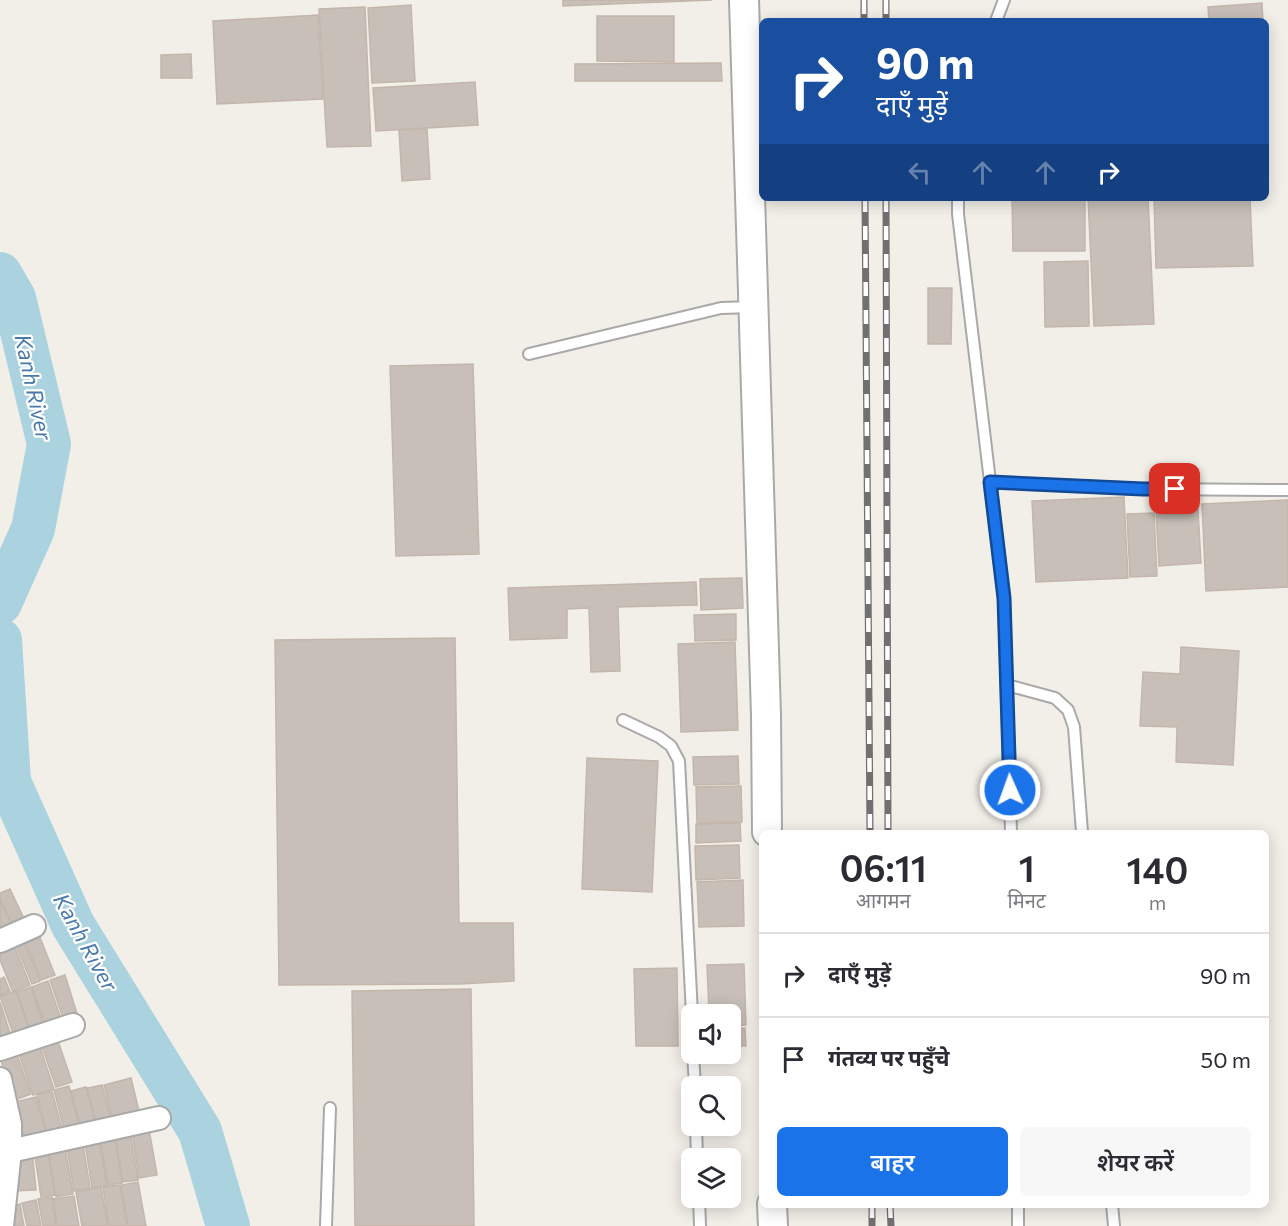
<!DOCTYPE html>
<html lang="hi">
<meta charset="utf-8">
<style>
:root{--surface:#fff;--page:#f7f7f7;--text:#2b2b33;--muted:#7c7c81;--line:#e1e1e2;--accent:#1a73e8}
body{margin:0;font-family:Commissioner,"Noto Sans Devanagari",sans-serif;background:var(--page);color:var(--text);height:100vh;display:flex;flex-direction:column;font-size:22px;white-space:nowrap}
*{box-sizing:border-box;margin:0}
p{font-size:20px;color:var(--muted)}
.icon{flex:none;width:33px;height:33px;fill:none;stroke:currentColor;stroke-width:2;stroke-linecap:round;stroke-linejoin:round}
.map{position:relative;flex:1;overflow:hidden}
.sheet{position:absolute;left:759px;top:830px;width:510px;height:378px;display:flex;flex-direction:column;background:var(--surface);border-radius:9px;box-shadow:0 3px 15px #0003}
.sheet>*{flex:none}
.hud{position:absolute;left:759px;top:18px;width:510px;height:183px;border-radius:9px;box-shadow:0 3px 15px #0003;background:#1a4fa0;color:#fff;overflow:hidden}
.buttons{position:absolute;left:681px;top:1004px;display:grid;gap:12px}
.buttons a{display:grid;place-items:center;width:60px;height:60px;border-radius:9px;background:var(--surface);box-shadow:0 3px 15px #0003;font-size:30px}
.pin{position:absolute;display:grid;place-items:center;width:51px;height:51px;color:#fff;margin:-26px;border-radius:12px;box-shadow:0 3px 9px #0006}
.me{position:absolute;width:66px;margin:-33px;rotate:358deg;stroke-linejoin:round;filter:drop-shadow(0 0 4px #0008)}
.turn{display:flex;align-items:center;gap:21px;height:126px;padding:0 18px;font-size:27px}
.turn .icon{width:78px;height:78px;stroke-width:2.5}
.turn b{display:block;font-size:42px;line-height:51px}
.lanes{display:flex;align-items:center;height:57px;padding:0 18px;background:#0003;justify-content:center;gap:30px;direction:ltr}
.lanes .off{opacity:.35}
.eta{display:flex;justify-content:space-evenly;align-items:center;height:102px;text-align:center}
.eta b{font-size:36px;font-weight:600;line-height:42px}
.cta{display:flex;gap:12px;margin-top:auto;padding:12px 18px}
.cta a{flex:1;height:69px;border-radius:9px;background:var(--accent);color:#fff;font-size:24px;font-weight:600;line-height:69px;text-align:center}
.cta a+a{background:var(--page);color:var(--text)}
ul{padding:0;list-style:none}
li{display:flex;align-items:center;gap:18px;height:84px;padding:0 18px;border-top:2px solid var(--line)}
li div{flex:1}
li b{display:block;font-size:22px}
li em{font-style:normal}
.map>svg:first-child{display:block}
</style>
<div class="map">
<svg width="1288" height="1226" viewBox="0 0 1288 1226">
<rect width="100%" height="100%" fill="#f2efe9"/>
<g fill="none" stroke-linecap="round" stroke-linejoin="round">
<g stroke="#aad3df" stroke-width="44">
<polyline points="0,274 14,298 49,444 33,529 0,603"/>
<polyline points="0,640 9,782 73,925 200,1131 228,1226"/>
</g>
</g>
<g fill="#c7bfb8" stroke="#c4b6ab" stroke-width="1.5">
<polygon points="563,0 712,0 563,6"/>
<polygon points="1262,3 1263,21 1209,21 1208,7"/>
<polygon points="411,5 415,81 372,83 368,8"/>
<polygon points="365,7 371,146 327,147 319,9"/>
<polygon points="318,15 323,99 217,104 213,21"/>
<polygon points="597,16 674,16 674,62 597,61"/>
<polygon points="191,54 192,78 161,78 161,55"/>
<polygon points="721,63 722,81 575,81 575,64"/>
<polygon points="475,82 478,125 376,131 373,88"/>
<polygon points="427,129 430,179 402,181 399,130"/>
<polygon points="1012,198 1085,198 1085,251 1013,251"/>
<polygon points="1088,198 1148,198 1154,324 1094,326"/>
<polygon points="1154,198 1250,198 1253,266 1156,268"/>
<polygon points="1088,261 1089,326 1045,327 1044,262"/>
<polygon points="928,288 952,288 951,344 928,344"/>
<polygon points="473,364 479,554 396,556 390,366"/>
<polygon points="1197,492 1201,563 1159,566 1155,494"/>
<polygon points="1124,497 1128,578 1036,582 1032,501"/>
<polygon points="1288,500 1288,587 1206,591 1202,504"/>
<polygon points="1154,513 1157,576 1130,577 1127,514"/>
<polygon points="742,578 743,608 701,610 700,579"/>
<polygon points="696,582 697,605 618,607 620,671 591,672 589,608 567,609 567,638 510,640 508,588"/>
<polygon points="736,614 736,640 695,641 694,615"/>
<polygon points="455,638 459,923 513,923 514,981 460,984 279,985 275,640"/>
<polygon points="735,642 738,730 681,732 678,644"/>
<polygon points="1181,647 1239,651 1233,765 1176,762 1177,727 1140,726 1143,672 1180,674"/>
<polygon points="738,756 739,784 694,785 693,757"/>
<polygon points="587,758 658,761 652,892 582,889"/>
<polygon points="741,786 742,822 697,823 696,787"/>
<polygon points="740,823 741,841 696,843 696,824"/>
<polygon points="739,845 740,878 696,880 695,846"/>
<polygon points="743,880 744,926 699,927 697,882"/>
<polygon points="10,889 27,925 16,931 0,900 0,893"/>
<polygon points="0,901 15,931 0,931"/>
<polygon points="37,930 55,975 41,980 23,935"/>
<polygon points="21,934 40,981 32,984 13,937"/>
<polygon points="12,939 30,985 13,992 0,960 0,944"/>
<polygon points="744,964 746,1025 730,1026 730,1014 709,1014 707,965"/>
<polygon points="677,968 678,1046 636,1046 634,969"/>
<polygon points="65,975 79,1020 65,1024 50,980"/>
<polygon points="4,977 10,991 0,995 0,979"/>
<polygon points="48,981 63,1025 47,1031 32,987"/>
<polygon points="31,987 44,1026 30,1031 17,992"/>
<polygon points="471,989 474,1226 355,1226 352,991"/>
<polygon points="16,991 29,1030 14,1036 0,996"/>
<polygon points="0,1002 11,1036 0,1039"/>
<polygon points="745,1028 746,1046 730,1046 730,1029"/>
<polygon points="56,1035 72,1082 56,1087 40,1041"/>
<polygon points="38,1041 54,1089 33,1095 17,1048"/>
<polygon points="15,1049 31,1094 15,1100 0,1058"/>
<polygon points="131,1078 141,1119 114,1126 104,1085"/>
<polygon points="102,1085 112,1123 97,1127 87,1088"/>
<polygon points="69,1086 81,1133 66,1137 54,1090"/>
<polygon points="86,1087 96,1125 81,1128 71,1091"/>
<polygon points="52,1091 63,1133 48,1137 37,1095"/>
<polygon points="36,1097 48,1141 26,1146 15,1102"/>
<polygon points="149,1129 157,1175 139,1178 132,1132"/>
<polygon points="114,1132 122,1183 108,1185 99,1134"/>
<polygon points="130,1132 138,1180 123,1182 115,1134"/>
<polygon points="98,1133 107,1186 92,1188 84,1136"/>
<polygon points="82,1138 90,1188 74,1191 66,1140"/>
<polygon points="64,1141 73,1194 56,1197 47,1144"/>
<polygon points="47,1148 55,1195 41,1197 34,1150"/>
<polygon points="32,1150 36,1190 11,1191 14,1153"/>
<polygon points="138,1182 146,1226 128,1226 121,1185"/>
<polygon points="120,1185 127,1226 109,1226 103,1187"/>
<polygon points="101,1187 108,1226 82,1226 76,1192"/>
<polygon points="74,1196 79,1226 57,1226 53,1199"/>
<polygon points="52,1197 56,1226 43,1226 38,1199"/>
<polygon points="36,1200 41,1226 27,1226 22,1203"/>
<polygon points="20,1204 24,1226 10,1226 7,1208"/>
</g>
<g fill="none" stroke-linecap="round" stroke-linejoin="round">
<defs>
<g id="service">
<polyline points="996,21 1004,0"/>
<polyline points="958,198 958,214 1004,598 1011,832"/>
<polyline points="529,354 721,308 752,307"/>
<polyline points="990,482 1143,489 1288,490"/>
<polyline points="1007,685 1055,698 1068,710 1074,727 1082,832"/>
<polyline points="623,720 659,737 671,746 679,761 692,1014"/>
<polyline points="693,1053 695,1086"/>
<polyline points="696,1125 697,1158"/>
<polyline points="699,1197 700,1226"/>
<polyline points="1018,1204 1018,1226"/>
<polyline points="1112,1204 1114,1226"/>
<polyline points="326,1226 330,1108"/>
</g>
<g id="minor">
<polyline points="0,941 34,926"/>
<polyline points="0,1049 73,1025"/>
<polyline points="0,1079 10,1124 10,1151 2,1226"/>
<polyline points="10,1151 159,1118"/>
</g>
<g id="tertiary">
<polyline points="744,0 766,715 767,832"/>
<polyline points="772,1204 773,1226"/>
</g>
</defs>
<use href="#service" stroke="#a9a9a9" stroke-width="14"/>
<use href="#minor" stroke="#a9a9a9" stroke-width="26"/>
<use href="#tertiary" stroke="#a9a9a9" stroke-width="32"/>
<use href="#service" stroke="#fff" stroke-width="10"/>
<use href="#minor" stroke="#fff" stroke-width="22"/>
<use href="#tertiary" stroke="#fff" stroke-width="28"/>
<defs>
<g id="rail">
<polyline points="864,0 864,21"/>
<polyline points="886,0 886,21"/>
<polyline points="865,198 870,832"/>
<polyline points="886,198 888,832"/>
<polyline points="872,1204 872,1226"/>
<polyline points="890,1204 891,1226"/>
</g>
</defs>
<use href="#rail" stroke="#707070" stroke-width="7"/>
<use href="#rail" stroke="#fff" stroke-width="4.5" stroke-dasharray="14" stroke-linecap="butt"/>
</g>
<g fill="none" stroke-linecap="round" stroke-linejoin="round">
<defs>
<polyline id="route" points="1010,790 1004,598 990,482 1143,489 1175,489"/>
</defs>
<use href="#route" stroke="#114b97" stroke-width="15"/>
<use href="#route" stroke="#1a73e8" stroke-width="10"/>
</g>
<g text-anchor="middle" dominant-baseline="central" stroke-width="4.5" stroke-linejoin="round" paint-order="stroke">
<g font-size="22" font-style="italic" fill="#4a7aab" stroke="#fff">
<text transform="translate(34 387) rotate(78)">Kanh River</text>
<text transform="translate(86 942) rotate(61)">Kanh River</text>
</g>
</g>
</svg>
<div class="buttons">
<a><svg class="icon" aria-label="sound" viewBox="0 0 24 24"><path d="M4 9h4l5-4v14l-5-4H4zM17 9q2 3 0 6"/></svg></a>
<a><svg class="icon" aria-label="search" viewBox="0 0 24 24"><circle cx="10" cy="10" r="6"/><path d="M15 15l6 6"/></svg></a>
<a><svg class="icon" aria-label="layers" viewBox="0 0 24 24"><path d="M12 4l9 5-9 5-9-5zM3 14l9 5 9-5"/></svg></a>
</div>
<div class="pin" style="left:1175px;top:489px;background:#d93025"><svg class="icon" aria-label="arrive" viewBox="0 0 24 24"><path d="M6 21V4h12l-3 4 3 4H6"/></svg></div>
<svg class="me" style="left:1010px;top:790px" viewBox="-20 -20 40 40"><circle r="17" fill="#1a73e8" stroke="#fff" stroke-width="3"/><path d="M0-11L8 9 0 5-8 9z" fill="#fff"/></svg>
<div class="hud">
<div class="turn"><svg class="icon" aria-label="right" viewBox="0 0 24 24"><path d="M7 20v-9h11M14 6l5 5-5 5"/></svg><div><b>90 m</b>दाएँ मुड़ें</div></div>
<div class="lanes"><svg class="icon off" aria-label="left" viewBox="0 0 24 24"><path d="M17 20v-9H6M10 6l-5 5 5 5"/></svg><svg class="icon off" aria-label="ahead" viewBox="0 0 24 24"><path d="M12 20V5M6 11l6-6 6 6"/></svg><svg class="icon off" aria-label="ahead" viewBox="0 0 24 24"><path d="M12 20V5M6 11l6-6 6 6"/></svg><svg class="icon" aria-label="right" viewBox="0 0 24 24"><path d="M7 20v-9h11M14 6l5 5-5 5"/></svg></div>
</div>
<section class="sheet">
<div class="eta">
<div><b>06:11</b><p>आगमन</p></div>
<div><b>1</b><p>मिनट</p></div>
<div><b>140</b><p>m</p></div>
</div>
<ul>
<li><svg class="icon" aria-label="right" viewBox="0 0 24 24"><path d="M7 20v-9h11M14 6l5 5-5 5"/></svg><div><b>दाएँ मुड़ें</b></div><em>90 m</em></li>
<li><svg class="icon" aria-label="arrive" viewBox="0 0 24 24"><path d="M6 21V4h12l-3 4 3 4H6"/></svg><div><b>गंतव्य पर पहुँचे</b></div><em>50 m</em></li>
</ul>
<div class="cta"><a>बाहर</a><a>शेयर करें</a></div>
</section>
</div>
